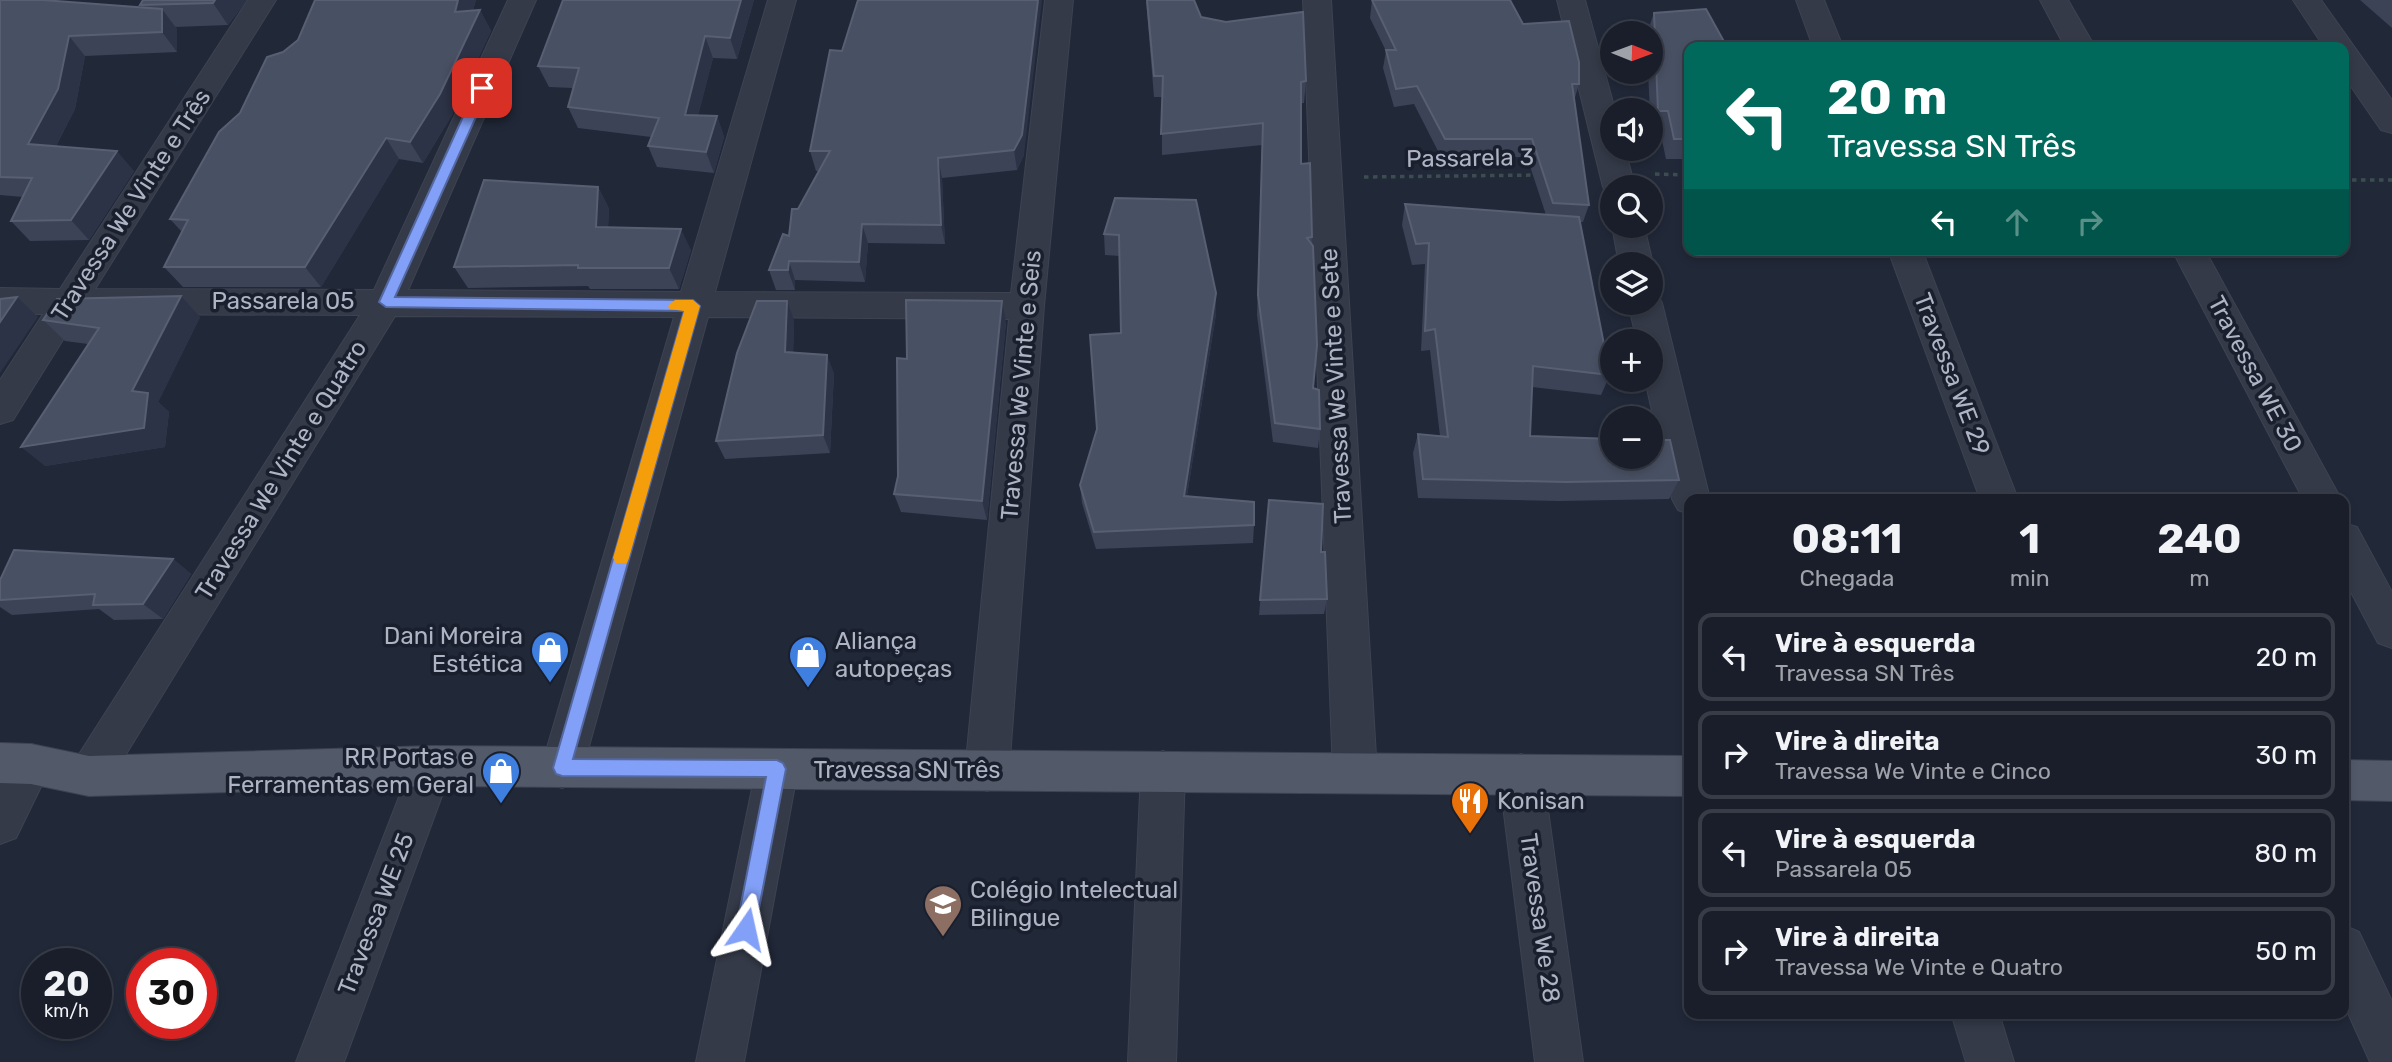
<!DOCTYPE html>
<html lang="pt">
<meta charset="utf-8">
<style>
:root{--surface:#191e2a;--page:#222732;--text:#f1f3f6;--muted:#9fa2a8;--line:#373c47}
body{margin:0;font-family:Rubik,sans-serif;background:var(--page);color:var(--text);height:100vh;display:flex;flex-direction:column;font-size:26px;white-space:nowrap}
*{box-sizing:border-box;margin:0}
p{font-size:23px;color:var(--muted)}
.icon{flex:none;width:38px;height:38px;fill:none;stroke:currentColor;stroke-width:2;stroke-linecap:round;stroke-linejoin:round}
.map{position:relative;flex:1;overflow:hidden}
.panel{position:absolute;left:1684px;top:494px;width:665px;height:525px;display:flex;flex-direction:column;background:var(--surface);border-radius:14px;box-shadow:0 4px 10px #0003,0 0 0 2px var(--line)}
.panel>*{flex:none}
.banner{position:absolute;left:1684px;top:42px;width:665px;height:214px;border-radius:14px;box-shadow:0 4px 10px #0003,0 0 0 2px var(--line);background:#00695c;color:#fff;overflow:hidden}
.needle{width:46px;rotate:91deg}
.controls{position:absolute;left:1600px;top:21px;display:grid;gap:14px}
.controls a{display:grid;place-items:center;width:63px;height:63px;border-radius:50%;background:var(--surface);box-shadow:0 4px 10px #0003,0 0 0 2px var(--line);font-size:35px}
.speed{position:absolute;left:21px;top:948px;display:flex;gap:14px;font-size:35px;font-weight:700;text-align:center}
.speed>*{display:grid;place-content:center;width:91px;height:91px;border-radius:50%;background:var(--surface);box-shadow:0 4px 10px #0003,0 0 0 2px var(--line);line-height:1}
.speed small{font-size:18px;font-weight:400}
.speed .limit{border:10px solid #d22;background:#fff;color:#111}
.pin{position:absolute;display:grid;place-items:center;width:60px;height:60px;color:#fff;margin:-30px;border-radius:14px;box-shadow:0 4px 10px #0006}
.me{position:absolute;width:77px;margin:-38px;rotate:11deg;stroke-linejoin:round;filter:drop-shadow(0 0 5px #0008)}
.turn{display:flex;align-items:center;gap:24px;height:147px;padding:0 28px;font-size:32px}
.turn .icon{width:91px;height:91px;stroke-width:2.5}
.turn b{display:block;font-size:49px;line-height:60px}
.lanes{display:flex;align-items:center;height:66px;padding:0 28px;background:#0003;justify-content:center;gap:35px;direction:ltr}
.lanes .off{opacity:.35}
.eta{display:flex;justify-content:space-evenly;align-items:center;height:119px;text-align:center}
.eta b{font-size:42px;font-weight:700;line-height:49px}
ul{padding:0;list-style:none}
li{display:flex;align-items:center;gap:21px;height:88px;margin:0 14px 10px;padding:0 14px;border:4px solid var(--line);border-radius:14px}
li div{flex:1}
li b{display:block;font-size:26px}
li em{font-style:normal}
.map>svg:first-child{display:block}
</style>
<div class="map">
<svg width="2392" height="1062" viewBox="0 0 2392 1062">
<rect width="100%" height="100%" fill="#212838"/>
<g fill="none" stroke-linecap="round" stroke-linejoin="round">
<defs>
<g id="street">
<polygon points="248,0 276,0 95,289 374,290 508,0 536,0 408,290 681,292 768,0 796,0 715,292 1011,293 1045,0 1073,0 1044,306 1009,771 1002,785 987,791 972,785 965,771 1009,319 708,317 583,768 577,782 562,788 547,782 541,768 674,317 395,316 104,790 89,796 74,790 67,776 74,762 360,315 79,314 13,420 0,424 0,380 43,314 0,314 0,288 60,289"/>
<polygon points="1303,0 1331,0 1377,773 1370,787 1355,793 1340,787 1333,773"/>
<polygon points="1557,0 1585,0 1615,110 1612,110 1612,149 1625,149 1635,187 1612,187 1612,196 1608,195 1603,187"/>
<polygon points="1796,0 1824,0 1843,47 1813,47"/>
<polygon points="2040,0 2068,0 2095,47 2065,47"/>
<polygon points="2293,0 2321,0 2392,100 2392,133 2381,130 2343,75 2343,47 2324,47"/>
<polygon points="1612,226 1644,226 1653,264 1650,268 1650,264 1619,264"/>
<polygon points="1888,250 1922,250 2018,499 1980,499"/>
<polygon points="2172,250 2205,250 2341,499 2303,499"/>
<polygon points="1650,292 1657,294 1662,303 1710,499 1689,499 1689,514 1678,510 1672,499 1645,380 1650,380 1650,341 1637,341 1628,303 1650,303"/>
<polygon points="2343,523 2357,527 2392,592 2392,648 2378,643 2343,577"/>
<polygon points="31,744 46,750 52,764 16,838 0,844 0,779 16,750"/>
<polygon points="432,746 447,752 453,766 344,1062 296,1062 411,766 417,752"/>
<polygon points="777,749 792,755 798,769 744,1062 696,1062 756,769 762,755"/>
<polygon points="1163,751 1178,757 1185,771 1176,1062 1128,1062 1141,771 1148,757"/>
<polygon points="1521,754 1536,760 1543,774 1583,1062 1535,1062 1499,774 1506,760"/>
<polygon points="2343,925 2359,932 2392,1001 2392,1062 2370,1062 2343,1002"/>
<polygon points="1951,1013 1999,1013 2014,1062 1966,1062"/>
</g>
<g id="primary">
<polygon points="0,743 31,744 89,756 432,746 1689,756 1689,796 432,786 89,796 31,784 0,783"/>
<polygon points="2343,760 2392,761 2392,801 2343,800"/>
</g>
</defs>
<use href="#street" stroke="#3e4352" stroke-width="2"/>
<use href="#primary" stroke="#3e4352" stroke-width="2"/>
<g stroke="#3b4d51" stroke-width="3.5" stroke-dasharray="4.5 4.5" stroke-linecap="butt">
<polyline points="1655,174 1689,175"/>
<polyline points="1364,177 1537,175"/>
<polyline points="2343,180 2392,180"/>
</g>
<use href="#street" fill="#343a48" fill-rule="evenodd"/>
<use href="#primary" fill="#525969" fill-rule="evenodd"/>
</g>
<g fill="#3c4357">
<polygon points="0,0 142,8 140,5 143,0 247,0 228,25 175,27 177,29 177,52 85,56 75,109 56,146 134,171 89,240 30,241 11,221 23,197 0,195"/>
<polygon points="315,0 476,0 473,10 480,10 491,31 452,115 423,163 399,159 321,287 183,287 164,267 182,232 170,219 240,113 283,52 298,40"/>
<polygon points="563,0 754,0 737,59 713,58 698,115 717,116 724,137 714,173 657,167 648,146 651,137 578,128 568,107 573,88 549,87 538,66"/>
<polygon points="1146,0 1194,0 1201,17 1306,81 1304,103 1301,103 1301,164 1312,237 1313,388 1320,429 1318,448 1273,442 1257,315 1262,145 1162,155 1162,97 1154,97"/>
<polygon points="1372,0 1523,24 1579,84 1574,101 1589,205 1583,222 1580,222 1610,375 1601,395 1532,387 1530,436 1679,480 1669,499 1559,501 1418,498 1413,453 1418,434 1440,436 1430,350 1421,351 1425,264 1412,265 1402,225 1405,204 1546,215 1527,157 1441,157 1414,104 1394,107 1383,68 1386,51 1370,18"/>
<polygon points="2360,0 2392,0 2392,28"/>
<polygon points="1654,13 1689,47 1689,159 1666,159 1660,131 1651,131 1648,72 1650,72 1650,33 1647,33"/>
<polygon points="830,50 1024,155 1017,170 942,178 945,244 868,243 865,282 795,280 795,290 776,290 769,270 789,236 798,209 819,171 816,171 810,151"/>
<polygon points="598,187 609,209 608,227 691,250 679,289 590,289 588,286 468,288 454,267"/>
<polygon points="1115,198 1216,314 1187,496 1254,525 1253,543 1096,549 1082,503 1080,485 1097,429 1121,333 1120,256 1105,255 1104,234"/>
<polygon points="200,317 158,402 169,412 165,447 45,466 88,344 65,341 43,320"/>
<polygon points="794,320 793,352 834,373 830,453 725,459 716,441"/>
<polygon points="1006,322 987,520 901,512 894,494 898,476 907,359"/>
<polygon points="1269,500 1321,552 1327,599 1324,614 1259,615"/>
<polygon points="173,559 191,574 163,619 114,620 99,609 12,615 0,607 0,580"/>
</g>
<g fill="#2c3346">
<polygon points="215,0 247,0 228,25 213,3"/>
<polygon points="458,0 476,0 466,33 455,12"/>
<polygon points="741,0 754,0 737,59 730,38"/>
<polygon points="1038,0 1042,0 1024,155 1017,170 1014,150"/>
<polygon points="162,9 177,29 177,52 162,32"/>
<polygon points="480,10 491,31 452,115 423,163 410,142"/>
<polygon points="69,36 85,56 75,109 47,163 28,144"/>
<polygon points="705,36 713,58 693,136 685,115"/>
<polygon points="717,116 724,137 714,173 706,152"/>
<polygon points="386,138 399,159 321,287 305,267"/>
<polygon points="117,151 134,171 89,240 71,220"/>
<polygon points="938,158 942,178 945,244 941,225"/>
<polygon points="598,187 609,209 607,248 596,227"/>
<polygon points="862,224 868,243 865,282 859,262"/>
<polygon points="681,229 691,250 679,289 669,268"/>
<polygon points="789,261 795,280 795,290 788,270"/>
<polygon points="1216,293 1216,314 1184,514 1184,496"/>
<polygon points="181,296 200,317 158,402 169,412 165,447 45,466 21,447"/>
<polygon points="17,297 38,317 0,373 0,322"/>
<polygon points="787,301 794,320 793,370 785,352"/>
<polygon points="1002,301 1006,322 987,520 982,501"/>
<polygon points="827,355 834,373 830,453 823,435"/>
<polygon points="173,559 191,574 163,619 143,604"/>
</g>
<g fill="#485063" stroke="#585f72" stroke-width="2">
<polygon points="0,0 43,0 162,9 162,32 69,36 58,89 28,144 117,151 71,220 11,221 32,178 0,177"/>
<polygon points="143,0 215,0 213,3 140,5"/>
<polygon points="315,0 458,0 455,12 480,10 440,94 410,142 386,138 305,267 164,267 188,220 170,219 219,132 240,113 267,57 283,52 298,40"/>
<polygon points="563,0 741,0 730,38 705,36 685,115 717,116 706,152 648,146 659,118 568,107 579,68 538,66"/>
<polygon points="858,0 1038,0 1022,135 1014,150 938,158 941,225 862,224 859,262 789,261 788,270 769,270 783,234 789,236 792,209 798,209 830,151 810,151 830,50 842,51"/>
<polygon points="1147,0 1194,0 1201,17 1226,22 1303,12 1306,81 1301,82 1301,164 1310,163 1312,237 1307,238 1313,246 1317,345 1313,388 1319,390 1320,429 1275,423 1258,295 1263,123 1161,134 1163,76 1154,76"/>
<polygon points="1372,0 1510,0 1523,24 1569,21 1579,62 1579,84 1572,84 1589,205 1553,203 1532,139 1445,139 1417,86 1396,89 1386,50 1396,50"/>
<polygon points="1706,9 1727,47 1689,47 1689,139 1674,139 1668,111 1658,111 1654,13"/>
<polygon points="484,180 598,187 596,227 681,229 669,268 578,268 578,265 454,267"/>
<polygon points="1115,198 1196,200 1216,293 1184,496 1254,502 1254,525 1094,532 1080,485 1097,429 1090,335 1121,333 1119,235 1104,234"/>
<polygon points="1405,204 1579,217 1610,375 1533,366 1530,436 1612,439 1612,457 1650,457 1650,440 1670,440 1679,480 1566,482 1423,479 1418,434 1448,437 1435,329 1425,331 1429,243 1416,244"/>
<polygon points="181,296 132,391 148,393 144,428 21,447 99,328 43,320 57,299"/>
<polygon points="17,297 0,322 0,299"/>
<polygon points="906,300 1002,301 982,501 894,494 898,476 897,358 907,359"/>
<polygon points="757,301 787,301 785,352 827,355 823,435 716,441 737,353"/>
<polygon points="1269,500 1323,504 1321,552 1325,552 1327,599 1260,600"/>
<polygon points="14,550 173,559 143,604 93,605 95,594 0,600 0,580"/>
</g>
<polygon fill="#82a0f7" stroke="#5468a1" stroke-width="2" points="482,84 489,88 395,297 693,300 700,306 573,759 777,760 783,763 786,769 755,929 752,935 746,938 739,935 736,929 766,777 562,776 556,774 553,768 684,311 386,307 379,302 476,88"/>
<polygon fill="#f59e0b" points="675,300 693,300 700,306 629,558 627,563 616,563 613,558 684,311 670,309 668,306"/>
<defs>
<symbol id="shop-pin" viewBox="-11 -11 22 30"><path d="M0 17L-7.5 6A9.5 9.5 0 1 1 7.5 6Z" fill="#3f7fe0" stroke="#1a1f2d"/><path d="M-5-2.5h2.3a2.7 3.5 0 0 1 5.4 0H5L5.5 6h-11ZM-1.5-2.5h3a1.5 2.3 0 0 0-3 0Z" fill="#fff"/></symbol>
<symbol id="restaurant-pin" viewBox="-11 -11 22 30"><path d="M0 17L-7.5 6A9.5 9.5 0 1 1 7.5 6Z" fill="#e8710a" stroke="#1a1f2d"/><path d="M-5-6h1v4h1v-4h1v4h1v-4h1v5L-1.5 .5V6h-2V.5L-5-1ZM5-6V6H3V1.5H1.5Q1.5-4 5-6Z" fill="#fff"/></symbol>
<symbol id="school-pin" viewBox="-11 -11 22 30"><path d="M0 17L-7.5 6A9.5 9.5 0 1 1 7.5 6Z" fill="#8d6e63" stroke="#1a1f2d"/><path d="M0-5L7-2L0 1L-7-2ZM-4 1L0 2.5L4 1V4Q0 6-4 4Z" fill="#fff"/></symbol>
</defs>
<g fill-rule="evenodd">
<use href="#shop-pin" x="528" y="628" width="44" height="60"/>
<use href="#shop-pin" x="786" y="633" width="44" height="60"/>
<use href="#shop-pin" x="479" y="749" width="44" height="60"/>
<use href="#restaurant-pin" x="1448" y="779" width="44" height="60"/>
<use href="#school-pin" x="921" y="882" width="44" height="60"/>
</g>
<g text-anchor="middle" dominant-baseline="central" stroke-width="7" stroke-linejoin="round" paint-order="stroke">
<g font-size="24" fill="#afb4c5" stroke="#1a1f2d">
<text transform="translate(1470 158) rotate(-1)">Passarela 3</text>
<text transform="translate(131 205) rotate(-57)">Travessa We Vinte e Três</text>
<text x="283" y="301">Passarela 05</text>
<text transform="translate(1952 374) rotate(69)">Travessa WE 29</text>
<text transform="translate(2255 374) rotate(62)">Travessa WE 30</text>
<text transform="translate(1021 385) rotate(-85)">Travessa We Vinte e Seis</text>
<text transform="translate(1336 386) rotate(-93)">Travessa We Vinte e Sete</text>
<text transform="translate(281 470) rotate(-58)">Travessa We Vinte e Quatro</text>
<text x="907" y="770">Travessa SN Três</text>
<text transform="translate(376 914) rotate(-69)">Travessa WE 25</text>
<text transform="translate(1540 918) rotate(82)">Travessa We 28</text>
</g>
<g font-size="24" fill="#afb4c5" stroke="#1a1f2d" text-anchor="start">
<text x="523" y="636" text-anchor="end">Dani Moreira<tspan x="523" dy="28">Estética</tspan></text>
<text x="835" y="641">Aliança<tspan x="835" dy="28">autopeças</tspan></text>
<text x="474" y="757" text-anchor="end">RR Portas e<tspan x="474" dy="28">Ferramentas em Geral</tspan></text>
<text x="1497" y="801">Konisan</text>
<text x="970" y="890">Colégio Intelectual<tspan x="970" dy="28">Bilingue</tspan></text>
</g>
</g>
</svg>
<div class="controls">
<a><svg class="needle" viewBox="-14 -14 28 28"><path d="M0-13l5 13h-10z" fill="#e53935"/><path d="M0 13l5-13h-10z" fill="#9fa2a8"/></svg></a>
<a><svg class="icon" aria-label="sound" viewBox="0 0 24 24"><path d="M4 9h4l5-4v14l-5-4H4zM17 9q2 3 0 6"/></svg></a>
<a><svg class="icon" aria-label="search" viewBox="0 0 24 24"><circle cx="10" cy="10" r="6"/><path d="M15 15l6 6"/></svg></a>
<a><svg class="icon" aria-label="layers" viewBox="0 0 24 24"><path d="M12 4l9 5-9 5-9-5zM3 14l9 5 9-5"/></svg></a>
<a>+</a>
<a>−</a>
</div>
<div class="speed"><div>20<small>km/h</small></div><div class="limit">30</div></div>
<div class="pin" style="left:482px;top:88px;background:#d93025"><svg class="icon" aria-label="arrive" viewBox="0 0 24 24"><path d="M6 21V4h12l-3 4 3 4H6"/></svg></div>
<svg class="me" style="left:746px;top:929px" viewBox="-20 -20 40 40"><path d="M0-17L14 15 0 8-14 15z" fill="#82a0f7" stroke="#fff" stroke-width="4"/></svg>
<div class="banner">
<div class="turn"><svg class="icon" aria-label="left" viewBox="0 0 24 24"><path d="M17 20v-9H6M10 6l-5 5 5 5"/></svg><div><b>20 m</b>Travessa SN Três</div></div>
<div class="lanes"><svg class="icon" aria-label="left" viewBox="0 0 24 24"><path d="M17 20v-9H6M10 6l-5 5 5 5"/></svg><svg class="icon off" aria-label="ahead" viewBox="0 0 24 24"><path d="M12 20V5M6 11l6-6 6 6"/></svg><svg class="icon off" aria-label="right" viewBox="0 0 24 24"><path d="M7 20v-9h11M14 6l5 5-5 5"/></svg></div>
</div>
<section class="panel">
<div class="eta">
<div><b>08:11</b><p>Chegada</p></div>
<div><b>1</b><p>min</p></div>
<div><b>240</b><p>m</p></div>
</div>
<ul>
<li><svg class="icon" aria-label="left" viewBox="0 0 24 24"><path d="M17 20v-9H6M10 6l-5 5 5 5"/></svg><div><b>Vire à esquerda</b><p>Travessa SN Três</p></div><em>20 m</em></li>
<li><svg class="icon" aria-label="right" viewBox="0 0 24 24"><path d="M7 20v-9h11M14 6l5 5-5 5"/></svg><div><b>Vire à direita</b><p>Travessa We Vinte e Cinco</p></div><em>30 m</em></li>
<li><svg class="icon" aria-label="left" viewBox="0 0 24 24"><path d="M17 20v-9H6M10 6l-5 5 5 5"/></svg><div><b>Vire à esquerda</b><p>Passarela 05</p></div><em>80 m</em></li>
<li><svg class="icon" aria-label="right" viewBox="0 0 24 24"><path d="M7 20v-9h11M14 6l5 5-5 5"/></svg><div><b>Vire à direita</b><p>Travessa We Vinte e Quatro</p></div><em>50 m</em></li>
</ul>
</section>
</div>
